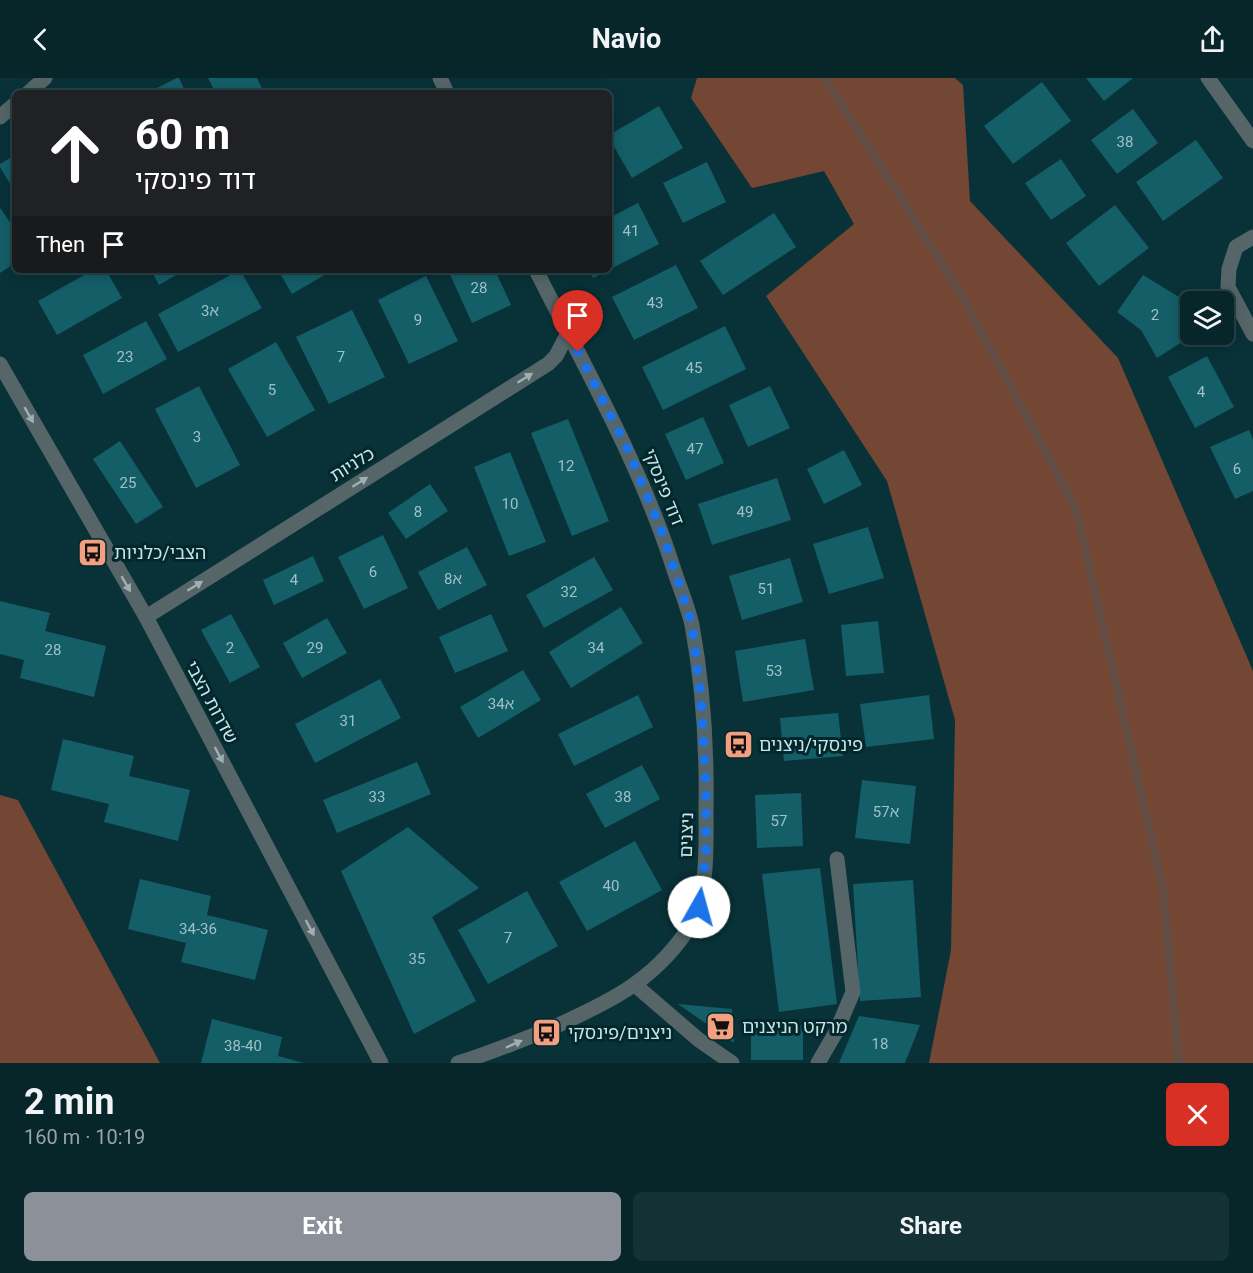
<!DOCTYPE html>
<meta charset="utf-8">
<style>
:root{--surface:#06262a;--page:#143236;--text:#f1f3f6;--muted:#98a5a8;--line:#274347;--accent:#8c9099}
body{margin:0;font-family:Roboto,"Noto Sans Hebrew",sans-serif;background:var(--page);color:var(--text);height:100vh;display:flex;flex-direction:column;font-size:22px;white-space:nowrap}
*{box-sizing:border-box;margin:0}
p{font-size:20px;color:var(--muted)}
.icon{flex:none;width:33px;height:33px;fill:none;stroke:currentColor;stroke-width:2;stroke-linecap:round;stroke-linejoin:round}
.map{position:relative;height:985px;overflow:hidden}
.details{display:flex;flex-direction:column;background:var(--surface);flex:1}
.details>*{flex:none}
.top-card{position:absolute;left:12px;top:12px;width:600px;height:183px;border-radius:9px;box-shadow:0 3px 15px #0003,0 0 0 2px var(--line);background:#202124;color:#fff;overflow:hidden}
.tools{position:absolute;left:1180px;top:213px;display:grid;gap:12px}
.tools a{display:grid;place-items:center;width:54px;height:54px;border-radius:9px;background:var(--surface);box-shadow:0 3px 15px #0003,0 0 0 2px var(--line);font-size:30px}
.pin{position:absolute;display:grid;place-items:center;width:51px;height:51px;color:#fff;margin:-62px -26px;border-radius:50% 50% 50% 0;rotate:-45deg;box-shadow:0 0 6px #0007}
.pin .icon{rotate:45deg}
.me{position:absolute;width:66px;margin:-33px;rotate:7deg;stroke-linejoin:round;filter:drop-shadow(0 0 4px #0008)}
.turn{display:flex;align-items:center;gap:21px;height:126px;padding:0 24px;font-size:27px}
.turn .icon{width:78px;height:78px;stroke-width:2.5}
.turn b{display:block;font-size:42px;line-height:51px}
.then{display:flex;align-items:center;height:57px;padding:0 24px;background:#0003;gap:12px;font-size:22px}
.round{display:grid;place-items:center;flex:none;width:63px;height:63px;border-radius:9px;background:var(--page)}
.head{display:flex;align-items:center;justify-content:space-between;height:102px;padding:0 24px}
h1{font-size:36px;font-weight:700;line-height:45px}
.button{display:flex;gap:12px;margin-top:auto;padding:12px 24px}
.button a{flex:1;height:69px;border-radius:9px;background:var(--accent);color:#fff;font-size:24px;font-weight:700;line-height:69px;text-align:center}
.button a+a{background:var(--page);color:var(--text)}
header{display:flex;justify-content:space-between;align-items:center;height:78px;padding:0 24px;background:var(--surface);font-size:27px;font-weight:700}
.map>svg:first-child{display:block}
</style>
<header><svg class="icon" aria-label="back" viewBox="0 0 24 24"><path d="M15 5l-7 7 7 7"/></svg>Navio<svg class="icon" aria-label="share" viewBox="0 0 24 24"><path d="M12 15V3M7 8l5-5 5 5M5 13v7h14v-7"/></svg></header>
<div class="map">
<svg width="1253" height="985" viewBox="0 0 1253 985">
<rect width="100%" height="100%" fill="#083238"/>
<g fill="#744634">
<polygon points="697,0 955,0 963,7 970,123 1118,280 1253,593 1253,985 929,985 951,872 955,642 887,403 766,218 854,146 824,93 752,110 691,20"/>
<polygon points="0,717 18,722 160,985 0,985"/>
</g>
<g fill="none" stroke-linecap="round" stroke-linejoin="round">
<polyline stroke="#634e45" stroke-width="8" points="825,0 960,214 1076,431 1163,811 1179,985"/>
</g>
<g fill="#145e68">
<polygon points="179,0 186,15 147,15 177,0"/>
<polygon points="208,0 257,0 264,15 216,15"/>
<polygon points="1086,0 1133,0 1104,23"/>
<polygon points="1042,4 1071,43 1013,86 984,48"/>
<polygon points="659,28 683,70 632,100 609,60 609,57"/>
<polygon points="1133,31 1158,65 1117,96 1091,62"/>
<polygon points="1196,62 1223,100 1163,143 1136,104"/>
<polygon points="15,77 15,114 0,89 0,86"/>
<polygon points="1061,81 1086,118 1051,142 1025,105"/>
<polygon points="707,84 726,124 683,145 663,105"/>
<polygon points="638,125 659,166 593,200 589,192 609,192 609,140"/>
<polygon points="1115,127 1149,170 1099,208 1066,165"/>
<polygon points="0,130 15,151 15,185 0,195"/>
<polygon points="774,135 796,169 723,217 700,183"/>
<polygon points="676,187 698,230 634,262 612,219"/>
<polygon points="93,192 106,192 122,220 57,257 38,223"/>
<polygon points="151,192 185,192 159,207"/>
<polygon points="240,192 262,230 178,274 158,236"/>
<polygon points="278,192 333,192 292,216"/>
<polygon points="448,192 495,192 511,227 472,245"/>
<polygon points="1143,197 1179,219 1191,240 1191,258 1157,280 1141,252 1117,234"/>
<polygon points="426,198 458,263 409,286 378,222"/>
<polygon points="352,232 385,299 329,326 296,259"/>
<polygon points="146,243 167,281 103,316 83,277"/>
<polygon points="725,248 746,291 663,332 642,289"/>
<polygon points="276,264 315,332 267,359 228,291"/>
<polygon points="1207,278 1234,329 1195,350 1168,299"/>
<polygon points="199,308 240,387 196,410 155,331"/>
<polygon points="770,308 790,350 748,369 729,327"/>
<polygon points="703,339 724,385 686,402 665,356"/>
<polygon points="568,341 609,443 572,458 531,355"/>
<polygon points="1249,352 1253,361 1253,413 1235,421 1210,369"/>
<polygon points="120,363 163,429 136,446 93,381"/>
<polygon points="844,372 862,407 824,426 807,391"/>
<polygon points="510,374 546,464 509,478 474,389"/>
<polygon points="777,400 791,442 712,467 698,426"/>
<polygon points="430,406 448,433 406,461 388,435"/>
<polygon points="868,449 884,500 829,516 813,466"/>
<polygon points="383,457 408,510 364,531 338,479"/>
<polygon points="467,469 487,507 438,532 418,494"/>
<polygon points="313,478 324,503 274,527 263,502"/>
<polygon points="594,479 613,512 544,550 526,517"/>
<polygon points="790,480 803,524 742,542 729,498"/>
<polygon points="0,523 50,535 45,553 106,568 94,619 20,600 24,582 0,576"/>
<polygon points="621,529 643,565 571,610 549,574"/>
<polygon points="231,536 260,589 230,605 201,552"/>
<polygon points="491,536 508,573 455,595 439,559"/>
<polygon points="327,540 347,575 302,600 283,565"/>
<polygon points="878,543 884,595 846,598 841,547"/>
<polygon points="805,561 814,612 743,624 735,573"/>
<polygon points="523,592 541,622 478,660 460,629"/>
<polygon points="380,601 401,640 315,685 295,646"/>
<polygon points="638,617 653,649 574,688 558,656"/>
<polygon points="929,617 934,661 866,669 860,626"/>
<polygon points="838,635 843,678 784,683 780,640"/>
<polygon points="63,661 134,678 129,698 190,712 178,763 104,744 109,726 51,712"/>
<polygon points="417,684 431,716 337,755 323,722"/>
<polygon points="642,687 660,721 605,750 586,716"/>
<polygon points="862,702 916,708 910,766 855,760"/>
<polygon points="801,715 803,768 757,770 755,717"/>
<polygon points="408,749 479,810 432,839 476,923 414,956 341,793"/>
<polygon points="635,763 662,812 587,853 559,804"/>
<polygon points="820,790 837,926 779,934 762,796"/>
<polygon points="140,801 211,818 207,837 268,852 255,902 181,884 186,865 128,851"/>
<polygon points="913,802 921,919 860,923 853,806"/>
<polygon points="527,813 558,868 488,906 458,852"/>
<polygon points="678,926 732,931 734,965"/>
<polygon points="859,938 920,947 905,985 839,985"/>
<polygon points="212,941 282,959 278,978 304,985 201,985"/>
<rect x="751" y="947" width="52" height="35"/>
</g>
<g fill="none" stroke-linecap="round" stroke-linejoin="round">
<g stroke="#556568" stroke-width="15">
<polyline points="440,0 447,15"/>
<polyline points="1208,0 1253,63"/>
<polyline points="28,15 45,0"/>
<polyline points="0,39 15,26"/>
<polyline points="1253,159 1236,169 1229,191 1228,209 1253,256"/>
<polyline points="0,286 146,539 381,985"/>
<polyline points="146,539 548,286 556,278 568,255"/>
<polyline points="635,907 699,962 732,985"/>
<path d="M458,985C491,975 522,962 554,949C607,925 652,904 686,854C709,819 706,772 706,731C707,671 703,607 692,547C688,529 680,510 674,492C641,387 585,290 536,192"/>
<polyline points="818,985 836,954 853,914 837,781"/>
</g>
</g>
<defs><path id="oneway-solid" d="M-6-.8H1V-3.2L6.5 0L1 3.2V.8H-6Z" transform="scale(1.5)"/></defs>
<g fill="#9db0b3">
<use href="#oneway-solid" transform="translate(525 300) rotate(-32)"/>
<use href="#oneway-solid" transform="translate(29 337) rotate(60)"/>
<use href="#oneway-solid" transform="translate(360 404) rotate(-32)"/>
<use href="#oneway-solid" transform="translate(126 506) rotate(60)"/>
<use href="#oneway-solid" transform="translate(195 508) rotate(-32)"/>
<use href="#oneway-solid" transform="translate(219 677) rotate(62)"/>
<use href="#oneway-solid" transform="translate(310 850) rotate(62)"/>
<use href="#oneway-solid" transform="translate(514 966) rotate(-24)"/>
</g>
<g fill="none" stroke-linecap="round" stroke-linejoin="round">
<polyline stroke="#1a73e8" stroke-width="10" stroke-dasharray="0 18" points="578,274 628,372 662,454 692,546 701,621 706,707 706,776 699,829"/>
</g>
<defs>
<symbol id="bus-square" viewBox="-11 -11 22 22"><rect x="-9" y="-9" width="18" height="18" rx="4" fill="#f2a080" stroke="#00282d"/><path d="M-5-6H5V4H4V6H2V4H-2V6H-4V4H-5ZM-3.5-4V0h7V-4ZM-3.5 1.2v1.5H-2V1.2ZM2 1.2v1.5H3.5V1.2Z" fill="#111"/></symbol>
<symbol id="supermarket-square" viewBox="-11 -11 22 22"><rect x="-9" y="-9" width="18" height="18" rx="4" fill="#f2a080" stroke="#00282d"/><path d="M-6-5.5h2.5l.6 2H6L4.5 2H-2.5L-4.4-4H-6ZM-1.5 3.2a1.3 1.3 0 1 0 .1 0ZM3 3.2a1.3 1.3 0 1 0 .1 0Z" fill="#111"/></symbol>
</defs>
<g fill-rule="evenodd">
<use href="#bus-square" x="76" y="458" width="33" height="33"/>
<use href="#bus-square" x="722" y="650" width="33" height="33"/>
<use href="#supermarket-square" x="704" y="932" width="33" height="33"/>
<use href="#bus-square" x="530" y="938" width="33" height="33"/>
</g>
<g text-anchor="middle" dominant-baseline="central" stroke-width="6" stroke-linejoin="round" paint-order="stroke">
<g font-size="15" fill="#9fc1c6">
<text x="1125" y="64">38</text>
<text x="631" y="153">41</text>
<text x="479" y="210">28</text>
<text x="655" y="225">43</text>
<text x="210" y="233">3א</text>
<text x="1155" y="237">2</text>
<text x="418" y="242">9</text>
<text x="125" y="279">23</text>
<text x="341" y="279">7</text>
<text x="694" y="290">45</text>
<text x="272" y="312">5</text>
<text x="1201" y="314">4</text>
<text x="197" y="359">3</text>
<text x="695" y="371">47</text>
<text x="566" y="388">12</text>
<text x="1237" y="391">6</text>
<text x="128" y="405">25</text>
<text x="510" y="426">10</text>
<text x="418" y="434">8</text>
<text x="745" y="434">49</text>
<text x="373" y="494">6</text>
<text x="453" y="501">8א</text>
<text x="294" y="502">4</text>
<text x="766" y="511">51</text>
<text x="569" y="514">32</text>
<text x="230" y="570">2</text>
<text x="315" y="570">29</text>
<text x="596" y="570">34</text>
<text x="53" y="572">28</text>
<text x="774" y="593">53</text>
<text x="501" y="626">34א</text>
<text x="348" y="643">31</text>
<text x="377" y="719">33</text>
<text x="623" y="719">38</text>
<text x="886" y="734">57א</text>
<text x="779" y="743">57</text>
<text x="611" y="808">40</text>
<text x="198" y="851">34-36</text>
<text x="508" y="860">7</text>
<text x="417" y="881">35</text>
<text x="880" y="966">18</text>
<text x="243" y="968">38-40</text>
</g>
<g font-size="18" fill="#cde2e5" stroke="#00282d">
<text transform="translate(352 386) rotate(-32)">כלניות</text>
<text transform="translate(664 409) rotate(68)">דוד פינסקי</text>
<text transform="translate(212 624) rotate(62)">שדרות הצבי</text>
<text transform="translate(686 757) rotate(-88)">ניצנים</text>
</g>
<g font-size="18" fill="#cde2e5" stroke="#00282d" text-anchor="start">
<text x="114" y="474">הצבי/כלניות</text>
<text x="759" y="666">פינסקי/ניצנים</text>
<text x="742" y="948">מרקט הניצנים</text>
<text x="568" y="954">ניצנים/פינסקי</text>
</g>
</g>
</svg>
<div class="tools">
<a><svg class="icon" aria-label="layers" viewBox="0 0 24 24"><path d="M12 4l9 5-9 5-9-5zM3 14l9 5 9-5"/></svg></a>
</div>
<div class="pin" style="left:578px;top:274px;background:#d93025"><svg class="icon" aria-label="arrive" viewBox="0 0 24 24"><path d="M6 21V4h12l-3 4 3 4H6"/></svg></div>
<svg class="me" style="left:699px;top:829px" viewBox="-20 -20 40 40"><circle r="19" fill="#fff"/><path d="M0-13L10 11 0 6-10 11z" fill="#1a73e8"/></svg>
<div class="top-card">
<div class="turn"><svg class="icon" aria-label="ahead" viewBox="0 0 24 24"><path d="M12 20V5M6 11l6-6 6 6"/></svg><div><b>60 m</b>דוד פינסקי</div></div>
<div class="then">Then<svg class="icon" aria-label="arrive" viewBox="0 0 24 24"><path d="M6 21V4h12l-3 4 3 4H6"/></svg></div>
</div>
</div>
<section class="details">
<div class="head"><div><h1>2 min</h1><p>160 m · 10:19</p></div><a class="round" style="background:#d93025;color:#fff"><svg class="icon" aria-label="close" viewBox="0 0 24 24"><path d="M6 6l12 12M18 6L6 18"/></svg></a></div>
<div class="button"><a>Exit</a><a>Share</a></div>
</section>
